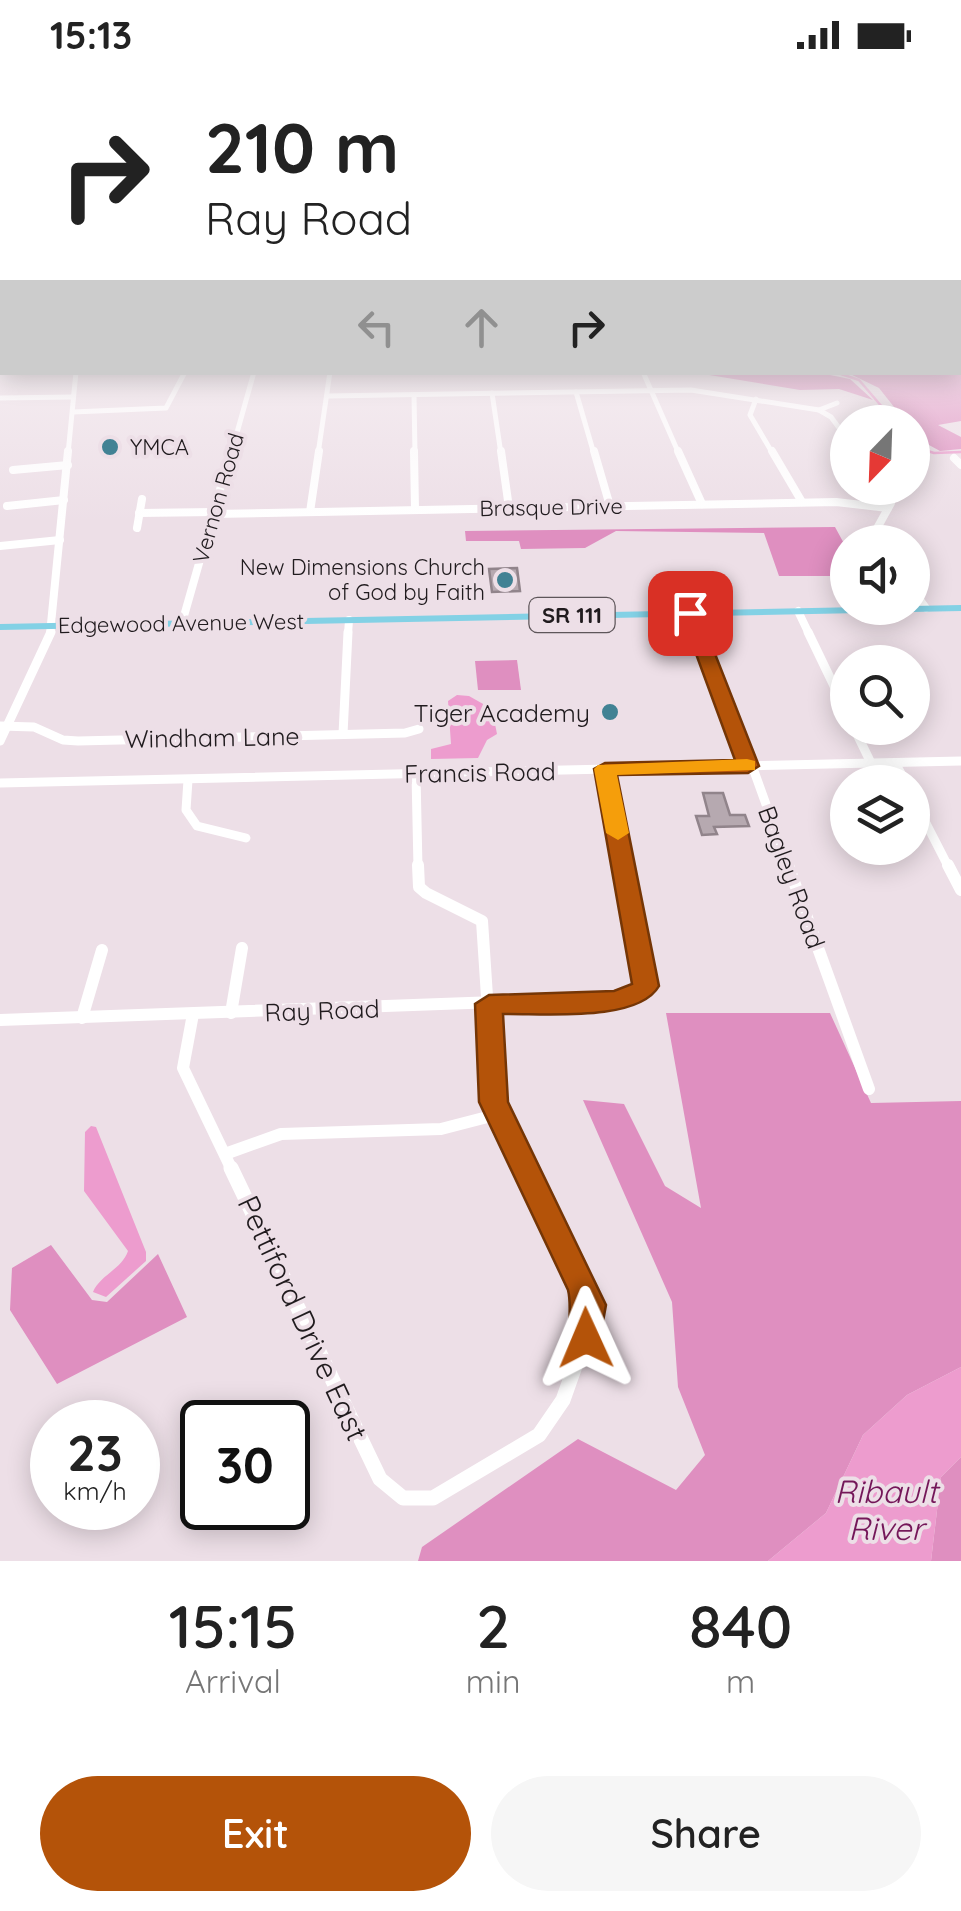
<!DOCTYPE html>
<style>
:root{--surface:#fff;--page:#f6f6f6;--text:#222;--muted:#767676;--accent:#b45309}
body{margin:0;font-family:Quicksand,sans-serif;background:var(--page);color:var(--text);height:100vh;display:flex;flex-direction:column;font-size:38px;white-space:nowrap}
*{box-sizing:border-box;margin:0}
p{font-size:32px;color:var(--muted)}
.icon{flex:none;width:55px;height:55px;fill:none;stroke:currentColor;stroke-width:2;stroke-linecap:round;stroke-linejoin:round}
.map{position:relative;height:1491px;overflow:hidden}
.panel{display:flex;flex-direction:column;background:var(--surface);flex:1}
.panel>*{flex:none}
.guide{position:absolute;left:0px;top:0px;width:962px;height:305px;box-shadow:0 5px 25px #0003;background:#fff;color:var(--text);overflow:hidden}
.needle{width:65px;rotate:203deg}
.fabs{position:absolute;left:830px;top:335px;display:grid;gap:20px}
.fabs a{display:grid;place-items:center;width:100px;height:100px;border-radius:50%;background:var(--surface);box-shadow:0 5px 25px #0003;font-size:50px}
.speed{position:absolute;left:30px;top:1330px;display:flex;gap:20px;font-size:50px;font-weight:700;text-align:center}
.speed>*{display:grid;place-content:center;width:130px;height:130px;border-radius:50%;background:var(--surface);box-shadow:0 5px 25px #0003;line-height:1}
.speed small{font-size:25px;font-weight:400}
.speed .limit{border:5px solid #111;border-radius:15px;background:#fff;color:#111}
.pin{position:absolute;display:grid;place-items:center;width:85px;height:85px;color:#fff;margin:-42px;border-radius:20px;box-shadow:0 5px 15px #0006}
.me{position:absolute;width:110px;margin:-55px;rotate:359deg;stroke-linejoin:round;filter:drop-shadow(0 0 8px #0008)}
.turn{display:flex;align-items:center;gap:35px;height:210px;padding:0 40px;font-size:45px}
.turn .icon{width:130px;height:130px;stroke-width:2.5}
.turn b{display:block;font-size:70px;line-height:85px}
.lanes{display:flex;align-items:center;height:95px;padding:0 40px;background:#0003;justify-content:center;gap:50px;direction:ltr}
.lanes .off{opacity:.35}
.eta{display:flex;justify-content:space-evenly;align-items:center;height:170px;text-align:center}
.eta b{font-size:60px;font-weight:600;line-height:70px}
.cta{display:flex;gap:20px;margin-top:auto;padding:20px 40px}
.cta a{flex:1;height:115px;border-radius:60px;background:var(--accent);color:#fff;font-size:40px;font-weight:600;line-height:115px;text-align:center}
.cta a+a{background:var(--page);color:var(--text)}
.status{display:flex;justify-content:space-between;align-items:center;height:70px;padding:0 50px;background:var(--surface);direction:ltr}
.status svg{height:28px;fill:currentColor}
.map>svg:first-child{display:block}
</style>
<div class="status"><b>15:13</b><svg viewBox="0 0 49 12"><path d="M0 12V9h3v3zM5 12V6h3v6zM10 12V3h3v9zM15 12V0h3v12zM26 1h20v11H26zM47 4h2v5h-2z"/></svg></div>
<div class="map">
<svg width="961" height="1491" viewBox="0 0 961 1491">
<rect width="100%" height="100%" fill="#eddfe7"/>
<g fill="#df8fc0">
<polygon points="955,302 961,305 961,351 938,355 961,367 961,379 940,381 918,369 912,352 906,352 879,318 848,303"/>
<polygon points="820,303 850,309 873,330 839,319 800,320 697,303"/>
<polygon points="835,457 847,479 847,506 779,506 764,463 616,461 585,478 521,479 519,471 466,471 465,461"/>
<polygon points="517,590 521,620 478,620 475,591"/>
<polygon points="666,943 830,943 871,1033 961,1031 961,1297 907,1325 863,1365 826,1443 768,1491 418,1491 422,1477 578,1369 676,1420 705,1385 678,1317 672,1232 583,1030 624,1034 665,1116 701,1138"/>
<polygon points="51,1175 92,1230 107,1232 158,1184 187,1247 57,1314 10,1240 12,1198"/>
<polygon points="961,1387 961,1491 931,1491 941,1407"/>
</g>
<g fill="#ed9cce">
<polygon points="469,626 492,639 497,664 487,670 478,688 431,689 431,679 451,674 448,631 457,625"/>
<path d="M91,1056L96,1057L146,1182V1191L106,1227L93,1222C100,1205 122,1199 128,1181L84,1121L85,1062Z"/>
<polygon points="961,1297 961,1387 941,1407 931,1491 768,1491 826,1443 863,1365 907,1325"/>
</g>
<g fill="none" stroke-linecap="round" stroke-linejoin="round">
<g stroke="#ed9cce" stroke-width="2.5">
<polyline points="835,302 859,310 895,352"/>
<polyline points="912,376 934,383 961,382"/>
</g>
</g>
<g fill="#b6a9b0" stroke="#91848b" stroke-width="2.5">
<polygon points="517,498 520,521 492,522 489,499"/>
<polygon points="703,723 723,723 730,745 745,745 749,756 714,757 717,764 702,765 696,746 709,746"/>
</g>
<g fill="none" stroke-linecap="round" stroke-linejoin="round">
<g stroke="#fff" stroke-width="5">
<polyline points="643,302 679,384"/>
<polyline points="576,322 594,384"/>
<polyline points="492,323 501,384"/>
<polyline points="414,325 415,384"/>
<polyline points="327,326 691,320 819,340 831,347 848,370"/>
<polyline points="0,328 73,327"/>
<polyline points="756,329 750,345 773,384"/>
<polyline points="819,340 837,333"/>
<polyline points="73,342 166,338 185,302"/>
<polyline points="68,384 76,302"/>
<polyline points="231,384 254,302"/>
<polyline points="318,384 330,302"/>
</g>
<g stroke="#fff" stroke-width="8">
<polyline points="414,381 415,440"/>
<polyline points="501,381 509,438"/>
<polyline points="594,381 610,436"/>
<polyline points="678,381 702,434"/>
<polyline points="772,381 802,432"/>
<polyline points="954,388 961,395"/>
<polyline points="13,400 68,395"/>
<polyline points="7,436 64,430"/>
<polyline points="310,442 319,381"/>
<polyline points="139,443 214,442"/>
<polyline points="213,444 836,432 888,438"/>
<polyline points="137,458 142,429"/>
<polyline points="881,472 875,462 891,433 882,418"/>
<polyline points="0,476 60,470"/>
<polyline points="912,519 926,538"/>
<polyline points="798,541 809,564"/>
<polyline points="690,543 698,564"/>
<polyline points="182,553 231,381"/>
<polyline points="50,564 68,381"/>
<polyline points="348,564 349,550"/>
</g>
<g stroke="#fff" stroke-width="9">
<polyline points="697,562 743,692 754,701 789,798"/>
<polyline points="808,562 848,645"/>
<polyline points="0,656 34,657 63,670 78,671 405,663 419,659"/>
<polyline points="854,658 871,693"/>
<polyline points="343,664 348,562"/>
<polyline points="0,671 51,562"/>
<polyline points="895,693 906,712"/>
<polyline points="605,699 625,798"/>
<polyline points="416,704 418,798"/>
<polyline points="188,710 186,740 197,756 246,768"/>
<polyline points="0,713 961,691"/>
<polyline points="912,726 949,798"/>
</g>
<g stroke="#fff" stroke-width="12">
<polyline points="418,795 419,817 426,823 482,851 494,1032 526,1100"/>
<polyline points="788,795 869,1019"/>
<polyline points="948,795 961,820"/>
<polyline points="231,943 242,878"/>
<polyline points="193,944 183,998 232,1100"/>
<polyline points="82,948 102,880"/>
<polyline points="0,950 634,927 647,909 624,795"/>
<polyline points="225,1084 281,1064 441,1059 499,1044"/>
</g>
<polyline stroke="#fff" stroke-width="15" points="231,1098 380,1409 403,1428 433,1428 539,1365 563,1330 585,1268 589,1235 525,1098"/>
<polygon fill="#83d1e5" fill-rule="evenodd" points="961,535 961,541 0,560 0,554"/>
<rect fill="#31b3d3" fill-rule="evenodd" x="960" y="291" width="1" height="4"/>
</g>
<linearGradient id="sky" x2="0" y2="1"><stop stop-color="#aaaade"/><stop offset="0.54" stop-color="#f7f1f4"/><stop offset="1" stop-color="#f7f1f4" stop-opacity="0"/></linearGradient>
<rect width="961" height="452" fill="url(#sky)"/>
<path fill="#b45309" stroke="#753606" stroke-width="2.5" d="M684,539L699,543L759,696L748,703L617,705L659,916C638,953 542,943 503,944L508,1032L606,1235L598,1279L586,1284L573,1279C565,1260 573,1240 568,1220L479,1032L475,934L489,925L614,921L632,914L594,699L605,693L735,690L681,543Z"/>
<polygon fill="#f59e0b" points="747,689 755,691 755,700 617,705 629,763 618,770 606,763 594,699 598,695"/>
<g fill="#418294" stroke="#eddfe7" stroke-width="4">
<circle cx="110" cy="377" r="10"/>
<circle cx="505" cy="510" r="10"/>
<circle cx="610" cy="642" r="10"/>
</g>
<g text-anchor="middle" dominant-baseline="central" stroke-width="8" stroke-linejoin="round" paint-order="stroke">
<g font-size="22" fill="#201b1e" stroke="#eddfe7" text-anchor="start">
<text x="130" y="377">YMCA</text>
<text x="485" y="497" text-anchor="end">New Dimensions Church<tspan x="485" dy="25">of God by Faith</tspan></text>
</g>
<g font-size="22" fill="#201b1e" stroke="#eddfe7">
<text transform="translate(218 428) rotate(-74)">Vernon Road</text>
<text transform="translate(551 437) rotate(-1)">Brasque Drive</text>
<text transform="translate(181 553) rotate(-1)">Edgewood Avenue West</text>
</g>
<rect fill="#eddfe7" stroke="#5e565a" stroke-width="2.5" x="529.5" y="528" width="85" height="34" rx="8"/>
<g font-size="22" font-weight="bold" fill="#201b1e">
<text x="572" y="545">SR 111</text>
</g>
<g font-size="25" fill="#201b1e" stroke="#eddfe7" text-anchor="end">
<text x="590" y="642">Tiger Academy</text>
</g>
<g font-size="25" fill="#201b1e" stroke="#eddfe7">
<text transform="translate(212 667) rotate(-1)">Windham Lane</text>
<text transform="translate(480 702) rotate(-1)">Francis Road</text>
<text transform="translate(792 807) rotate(70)">Bagley Road</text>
<text transform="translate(322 940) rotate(-2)">Ray Road</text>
</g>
<g font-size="30" fill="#201b1e" stroke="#eddfe7">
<text transform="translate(303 1248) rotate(65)">Pettiford Drive East</text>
</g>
<g font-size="32" font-style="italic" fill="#741759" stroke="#eddfe7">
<text x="886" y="1421">Ribault<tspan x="886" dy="37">River</tspan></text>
</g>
</g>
</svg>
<div class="fabs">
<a><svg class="needle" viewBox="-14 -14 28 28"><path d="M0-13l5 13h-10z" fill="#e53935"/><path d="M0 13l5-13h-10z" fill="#767676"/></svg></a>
<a><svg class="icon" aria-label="sound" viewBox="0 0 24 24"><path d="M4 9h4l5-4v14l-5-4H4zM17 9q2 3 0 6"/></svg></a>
<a><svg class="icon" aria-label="search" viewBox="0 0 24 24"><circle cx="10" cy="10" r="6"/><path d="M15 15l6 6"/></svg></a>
<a><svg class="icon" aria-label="layers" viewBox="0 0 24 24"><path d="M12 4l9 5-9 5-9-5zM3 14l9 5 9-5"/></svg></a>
</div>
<div class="speed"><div>23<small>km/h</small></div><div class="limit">30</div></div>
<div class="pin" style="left:690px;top:543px;background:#d93025"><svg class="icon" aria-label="arrive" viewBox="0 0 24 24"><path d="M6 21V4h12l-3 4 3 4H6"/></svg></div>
<svg class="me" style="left:586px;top:1268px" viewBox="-20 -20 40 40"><path d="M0-17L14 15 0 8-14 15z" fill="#b45309" stroke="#fff" stroke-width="4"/></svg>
<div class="guide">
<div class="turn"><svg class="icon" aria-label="right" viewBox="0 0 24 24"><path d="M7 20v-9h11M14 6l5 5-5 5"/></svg><div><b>210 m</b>Ray Road</div></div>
<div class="lanes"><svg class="icon off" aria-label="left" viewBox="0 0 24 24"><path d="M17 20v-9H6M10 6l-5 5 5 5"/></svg><svg class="icon off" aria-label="ahead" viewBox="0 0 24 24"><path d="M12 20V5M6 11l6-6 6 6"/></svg><svg class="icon" aria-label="right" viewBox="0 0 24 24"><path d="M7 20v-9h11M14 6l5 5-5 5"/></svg></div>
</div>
</div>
<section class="panel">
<div class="eta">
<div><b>15:15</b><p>Arrival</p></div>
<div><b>2</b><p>min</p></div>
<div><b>840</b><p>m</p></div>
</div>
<div class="cta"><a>Exit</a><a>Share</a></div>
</section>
